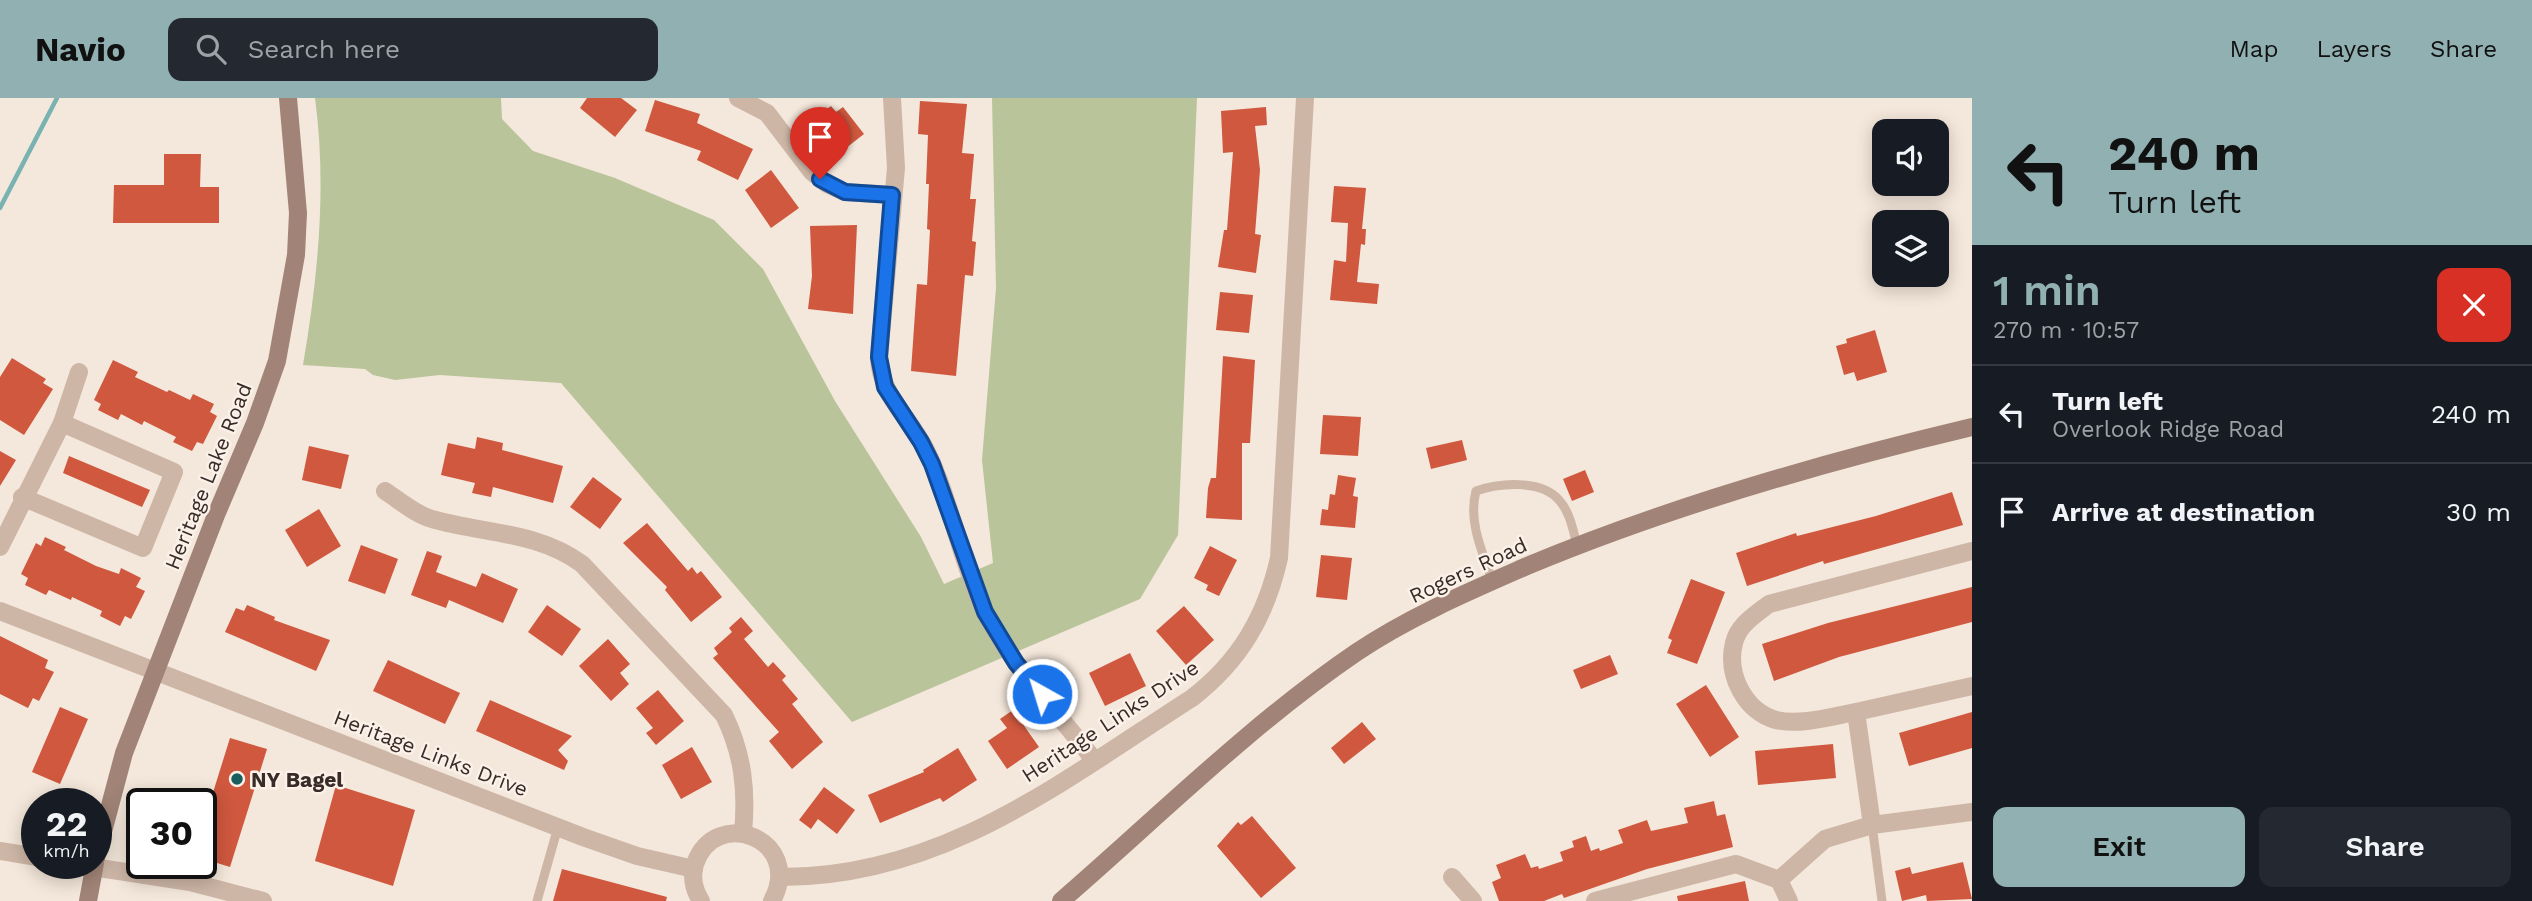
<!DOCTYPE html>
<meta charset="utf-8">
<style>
:root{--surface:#171b24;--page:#242831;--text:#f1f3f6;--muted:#9ea1a6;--line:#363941;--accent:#90b0b2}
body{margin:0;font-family:"Work Sans",sans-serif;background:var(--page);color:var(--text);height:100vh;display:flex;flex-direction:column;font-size:26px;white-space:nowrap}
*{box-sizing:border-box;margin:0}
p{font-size:23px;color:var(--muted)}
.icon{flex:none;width:38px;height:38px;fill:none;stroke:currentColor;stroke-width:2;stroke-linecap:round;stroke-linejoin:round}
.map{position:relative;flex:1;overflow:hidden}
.drawer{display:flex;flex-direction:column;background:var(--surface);width:560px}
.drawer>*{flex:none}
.top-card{background:#90b0b2;color:#111;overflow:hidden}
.tools{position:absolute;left:1872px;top:21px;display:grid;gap:14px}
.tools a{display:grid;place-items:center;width:77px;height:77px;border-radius:14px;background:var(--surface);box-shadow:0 4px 18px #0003;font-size:35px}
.speed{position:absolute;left:21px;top:690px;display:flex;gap:14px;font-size:35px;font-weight:700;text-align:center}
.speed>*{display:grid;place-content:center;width:91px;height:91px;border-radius:50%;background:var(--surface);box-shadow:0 4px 18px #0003;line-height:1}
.speed small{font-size:18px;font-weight:400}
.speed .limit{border:4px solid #111;border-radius:10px;background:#fff;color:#111}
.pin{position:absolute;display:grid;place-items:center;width:60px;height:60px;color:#fff;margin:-72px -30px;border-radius:50% 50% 50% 0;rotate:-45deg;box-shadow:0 0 7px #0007}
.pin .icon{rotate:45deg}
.me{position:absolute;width:77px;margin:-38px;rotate:321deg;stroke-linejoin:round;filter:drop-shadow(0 0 5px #0008)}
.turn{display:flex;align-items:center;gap:24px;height:147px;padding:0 21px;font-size:32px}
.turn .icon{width:91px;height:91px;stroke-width:2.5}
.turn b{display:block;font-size:49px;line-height:60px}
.round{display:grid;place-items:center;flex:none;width:74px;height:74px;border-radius:14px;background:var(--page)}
.overview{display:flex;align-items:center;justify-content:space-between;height:119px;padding:0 21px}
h1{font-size:42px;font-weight:600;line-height:52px;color:var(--accent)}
.button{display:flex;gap:14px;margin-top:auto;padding:14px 21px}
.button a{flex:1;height:80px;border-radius:14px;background:var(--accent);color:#111;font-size:28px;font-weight:600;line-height:80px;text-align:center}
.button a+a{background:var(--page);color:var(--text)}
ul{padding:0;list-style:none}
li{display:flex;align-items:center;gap:21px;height:98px;padding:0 21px;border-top:2px solid var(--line)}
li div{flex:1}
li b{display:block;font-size:26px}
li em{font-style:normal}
header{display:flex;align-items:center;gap:42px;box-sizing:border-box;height:98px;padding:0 35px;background:var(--accent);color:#111}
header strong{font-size:33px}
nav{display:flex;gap:38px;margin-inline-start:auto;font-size:24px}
.search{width:490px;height:63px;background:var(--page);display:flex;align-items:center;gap:18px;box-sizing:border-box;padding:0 24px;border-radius:14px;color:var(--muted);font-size:26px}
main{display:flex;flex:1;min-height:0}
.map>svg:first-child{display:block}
</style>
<header>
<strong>Navio</strong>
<div class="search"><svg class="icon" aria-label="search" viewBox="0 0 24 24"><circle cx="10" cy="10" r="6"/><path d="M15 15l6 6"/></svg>Search here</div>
<nav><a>Map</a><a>Layers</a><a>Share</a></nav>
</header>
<main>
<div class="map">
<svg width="1972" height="803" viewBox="0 0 1972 803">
<rect width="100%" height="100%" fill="#f4e7db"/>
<path fill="#b9c49a" d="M315,0H501L502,21L533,53L615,80L714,122L763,171L835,303L921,439L944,486L993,465L982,362L996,190L992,0H1197L1178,437L1140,501L852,624L561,285L440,277L395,282L373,277L365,271L303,267C318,179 327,89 315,0Z"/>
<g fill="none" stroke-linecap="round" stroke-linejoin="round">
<polyline stroke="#78b3b2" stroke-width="4.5" points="0,110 57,0"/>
</g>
<g fill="#cf583e">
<polygon points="587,0 621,0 637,12 615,39 580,10"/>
<polygon points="655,2 700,16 697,25 753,51 738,82 697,62 701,53 645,33"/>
<polygon points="920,3 967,6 962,55 974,56 970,101 976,101 972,143 976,144 973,178 965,177 956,278 911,273 917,186 927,187 930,132 927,131 929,86 926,86 928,37 918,36"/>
<polygon points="831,8 836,14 843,9 864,36 837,57 815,29 825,22 820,16"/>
<polygon points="1266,9 1267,27 1255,28 1260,72 1255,136 1261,137 1256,175 1218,169 1224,132 1227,132 1233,54 1223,55 1221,13"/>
<polygon points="164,56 201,56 200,89 219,89 219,125 113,125 114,87 164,87"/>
<polygon points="771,72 799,110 771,130 745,92"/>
<polygon points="1334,88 1366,90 1362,131 1366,131 1365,147 1361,146 1357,184 1379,186 1377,206 1330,202 1334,162 1346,164 1348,125 1331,124"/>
<polygon points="857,127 853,216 808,211 812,178 810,128"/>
<polygon points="1220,194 1253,197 1249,235 1216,232"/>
<polygon points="1875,232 1887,274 1857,283 1854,274 1844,277 1836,248 1847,245 1846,241"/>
<polygon points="1223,258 1255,262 1250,345 1242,345 1242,422 1206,420 1208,390 1211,380 1216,380"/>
<polygon points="12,260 46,281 43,285 53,291 24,337 0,322 0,279"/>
<polygon points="113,262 138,274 135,279 167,294 169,292 190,302 193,296 214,306 210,314 217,318 203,346 197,344 192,353 173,344 176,339 144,323 142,327 121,316 118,322 98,312 101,306 94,302"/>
<polygon points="1323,317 1361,319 1358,358 1320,356"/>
<polygon points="477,339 503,345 502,352 563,368 553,405 493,389 491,399 472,395 475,385 441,377 448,345 475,351"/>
<polygon points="1462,342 1467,362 1431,371 1426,350"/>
<polygon points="309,348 349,357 341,391 302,382"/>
<polygon points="0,353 16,362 0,388"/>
<polygon points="69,358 150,392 142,409 63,375"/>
<polygon points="1585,372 1594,394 1572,403 1563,381"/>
<polygon points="1338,377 1356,380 1353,398 1358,399 1355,430 1320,427 1322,411 1328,412 1330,396 1335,397"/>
<polygon points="593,379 622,401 600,431 570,409"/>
<polygon points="1952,394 1963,427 1824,466 1823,463 1747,488 1736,455 1796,435 1797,438 1876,418"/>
<polygon points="319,411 341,448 307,469 285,432"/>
<polygon points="647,425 688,473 692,469 697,476 701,473 722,499 691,524 665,492 667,489 623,445"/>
<polygon points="45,439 66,449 64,452 96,468 119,476 121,470 141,480 136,489 145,493 131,521 125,518 120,528 100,518 102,513 72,499 71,502 49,492 46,497 25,487 28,480 21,476 36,445 41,448"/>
<polygon points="361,447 398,461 385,496 348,483"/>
<polygon points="1210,448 1237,462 1219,498 1206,492 1208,487 1194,480"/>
<polygon points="427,453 442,458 436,474 476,489 482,475 518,491 503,525 449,502 446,510 411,497"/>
<polygon points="1321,457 1352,460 1347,502 1316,499"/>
<polygon points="1691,481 1725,494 1697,566 1667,555 1672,542 1668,540"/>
<polygon points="1972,489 1972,524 1839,559 1774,583 1762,546 1828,525"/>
<polygon points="247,507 275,519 274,522 330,542 316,573 225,534 236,510 244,513"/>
<polygon points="547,507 581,531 562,558 528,534"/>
<polygon points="1184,508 1214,542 1186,567 1156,533"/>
<polygon points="741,519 753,533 744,541 768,569 773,564 786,578 782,582 798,601 792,606 823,644 792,671 769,643 779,634 713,560 718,556 714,550 732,534 729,530"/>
<polygon points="0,538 48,562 45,570 54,574 39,603 33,600 28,610 0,596"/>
<polygon points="608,541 630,566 620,575 629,586 611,603 579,568"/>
<polygon points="1130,555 1146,588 1105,608 1089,575"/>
<polygon points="1610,557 1618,576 1581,591 1573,572"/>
<polygon points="388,562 460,595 445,626 373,593"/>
<polygon points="1706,587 1739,639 1710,659 1676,606"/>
<polygon points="658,592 684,623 656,647 646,635 653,630 636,610"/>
<polygon points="490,602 572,638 558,652 568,663 564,672 476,633"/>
<polygon points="60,609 88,621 60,686 32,674"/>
<polygon points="1013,612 1039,649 1007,671 988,643 1007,630 1000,621"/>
<polygon points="1972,614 1972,650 1909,668 1899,635"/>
<polygon points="1362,624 1376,641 1344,666 1331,650"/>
<polygon points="230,640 267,651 230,769 201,760 201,733"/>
<polygon points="1833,646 1836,680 1758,687 1755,653"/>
<polygon points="692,649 712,684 681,701 662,667"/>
<polygon points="958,650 977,682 943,704 940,700 880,725 868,697 924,674 923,672"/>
<polygon points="336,687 415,712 393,788 315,763"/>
<polygon points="824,689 855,712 837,736 818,721 811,731 799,722"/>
<polygon points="1714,703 1717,718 1725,716 1733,749 1647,771 1564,800 1562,796 1544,803 1499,803 1492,784 1501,780 1496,767 1525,756 1531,770 1538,768 1539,771 1563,763 1560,754 1574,749 1572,743 1586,738 1591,753 1599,750 1600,753 1623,745 1618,732 1647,722 1651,733 1688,725 1684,710"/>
<polygon points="1252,718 1296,770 1261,800 1217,748 1238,724 1241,727"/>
<polygon points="1963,764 1972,801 1927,803 1926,797 1902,803 1895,773 1910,769 1912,776"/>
<polygon points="562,771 667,799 666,803 553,803"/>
<polygon points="1745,783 1749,803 1678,803 1677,798"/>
</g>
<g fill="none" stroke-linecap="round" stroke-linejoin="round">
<g stroke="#cdb6a6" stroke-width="9">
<path d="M1492,482C1482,453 1468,423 1476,393C1499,385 1541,381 1559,402C1570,414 1573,432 1577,447"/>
<polyline points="1872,727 1882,803"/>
<polyline points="537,803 558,729"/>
</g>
<g stroke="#cdb6a6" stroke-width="18">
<polyline points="738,0 767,15 812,74 827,86 845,94 892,97"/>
<path d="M892,0L896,70L879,259C880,297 910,320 926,352C951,403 960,461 984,512C1011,568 1057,613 1094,662"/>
<path d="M385,393C399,402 416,417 432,421C484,436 537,433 582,466L724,617C743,656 747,692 743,735"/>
<polyline points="22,399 143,450 174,374 62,325"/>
<polyline points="0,449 62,325 79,274"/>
<polyline points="0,513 583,739 637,758 694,771"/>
<path d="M1856,614C1833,618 1800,628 1776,622C1745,613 1726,577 1734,545C1738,527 1755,517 1769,506L1972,453"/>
<polyline points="1872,727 1856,614 1972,588"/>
<polyline points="0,753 37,759"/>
<polyline points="67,765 190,784 263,803"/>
<path d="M780,779C942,780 1062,683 1192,600C1240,563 1266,518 1279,460L1305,0"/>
<polyline points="1452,779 1473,803"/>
<polyline points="1779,782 1825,741 1872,727 1972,714"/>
<path d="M701,803C694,792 691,779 695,766C715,707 805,741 772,803"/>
<polyline points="1595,803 1736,766 1779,782 1789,803"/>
</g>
<g stroke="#a18477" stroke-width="18">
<polyline points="96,760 124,655 216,417 255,325 277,263 296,157 298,115 288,0"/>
<polyline points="88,803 95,765"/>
<path d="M1061,803C1158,719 1251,626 1357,554C1409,519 1470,493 1527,468C1671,408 1820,365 1972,329"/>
</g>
</g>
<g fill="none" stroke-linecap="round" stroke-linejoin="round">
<defs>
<polyline id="route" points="820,81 845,94 892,97 879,259 885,289 921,344 932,366 985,514 1016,565 1042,596"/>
</defs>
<use href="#route" stroke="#114b97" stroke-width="18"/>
<use href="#route" stroke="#1a73e8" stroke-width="12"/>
</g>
<circle fill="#1a5d5e" stroke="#fbf1e8" stroke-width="2.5" cx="237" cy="681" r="7"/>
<g text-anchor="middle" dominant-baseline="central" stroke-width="5" stroke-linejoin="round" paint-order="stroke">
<g font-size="21" fill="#392c28" stroke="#fbf1e8">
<text transform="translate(208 378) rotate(-68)">Heritage Lake Road</text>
<text transform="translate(1468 472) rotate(-25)">Rogers Road</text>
<text transform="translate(1110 623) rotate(-33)">Heritage Links Drive</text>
<text transform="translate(431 655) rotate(21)">Heritage Links Drive</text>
</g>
<g font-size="21" font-weight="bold" fill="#392c28" stroke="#fbf1e8" text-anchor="start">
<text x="251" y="681">NY Bagel</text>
</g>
</g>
</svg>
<div class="tools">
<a><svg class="icon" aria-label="sound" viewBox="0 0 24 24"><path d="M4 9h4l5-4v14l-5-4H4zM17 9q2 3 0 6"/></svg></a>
<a><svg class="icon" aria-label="layers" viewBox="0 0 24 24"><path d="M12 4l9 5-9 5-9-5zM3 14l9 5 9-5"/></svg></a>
</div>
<div class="speed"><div>22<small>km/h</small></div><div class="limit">30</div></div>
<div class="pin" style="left:820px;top:81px;background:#d93025"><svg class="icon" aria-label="arrive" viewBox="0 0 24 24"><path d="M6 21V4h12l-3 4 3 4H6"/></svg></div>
<svg class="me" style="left:1042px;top:596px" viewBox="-20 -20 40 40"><circle r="17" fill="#1a73e8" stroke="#fff" stroke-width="3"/><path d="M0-11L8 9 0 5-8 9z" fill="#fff"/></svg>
</div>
<section class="drawer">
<div class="top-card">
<div class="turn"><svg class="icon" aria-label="left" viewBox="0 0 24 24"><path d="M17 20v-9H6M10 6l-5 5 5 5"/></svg><div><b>240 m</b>Turn left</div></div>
</div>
<div class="overview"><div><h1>1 min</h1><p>270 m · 10:57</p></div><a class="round" style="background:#d93025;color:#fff"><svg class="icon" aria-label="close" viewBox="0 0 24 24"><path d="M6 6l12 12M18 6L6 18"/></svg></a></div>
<ul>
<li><svg class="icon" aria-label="left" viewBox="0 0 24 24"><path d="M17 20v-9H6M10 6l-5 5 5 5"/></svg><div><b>Turn left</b><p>Overlook Ridge Road</p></div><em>240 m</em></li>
<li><svg class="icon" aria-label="arrive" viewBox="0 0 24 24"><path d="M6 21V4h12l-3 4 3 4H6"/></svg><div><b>Arrive at destination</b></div><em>30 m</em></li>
</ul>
<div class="button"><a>Exit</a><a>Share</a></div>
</section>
</main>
